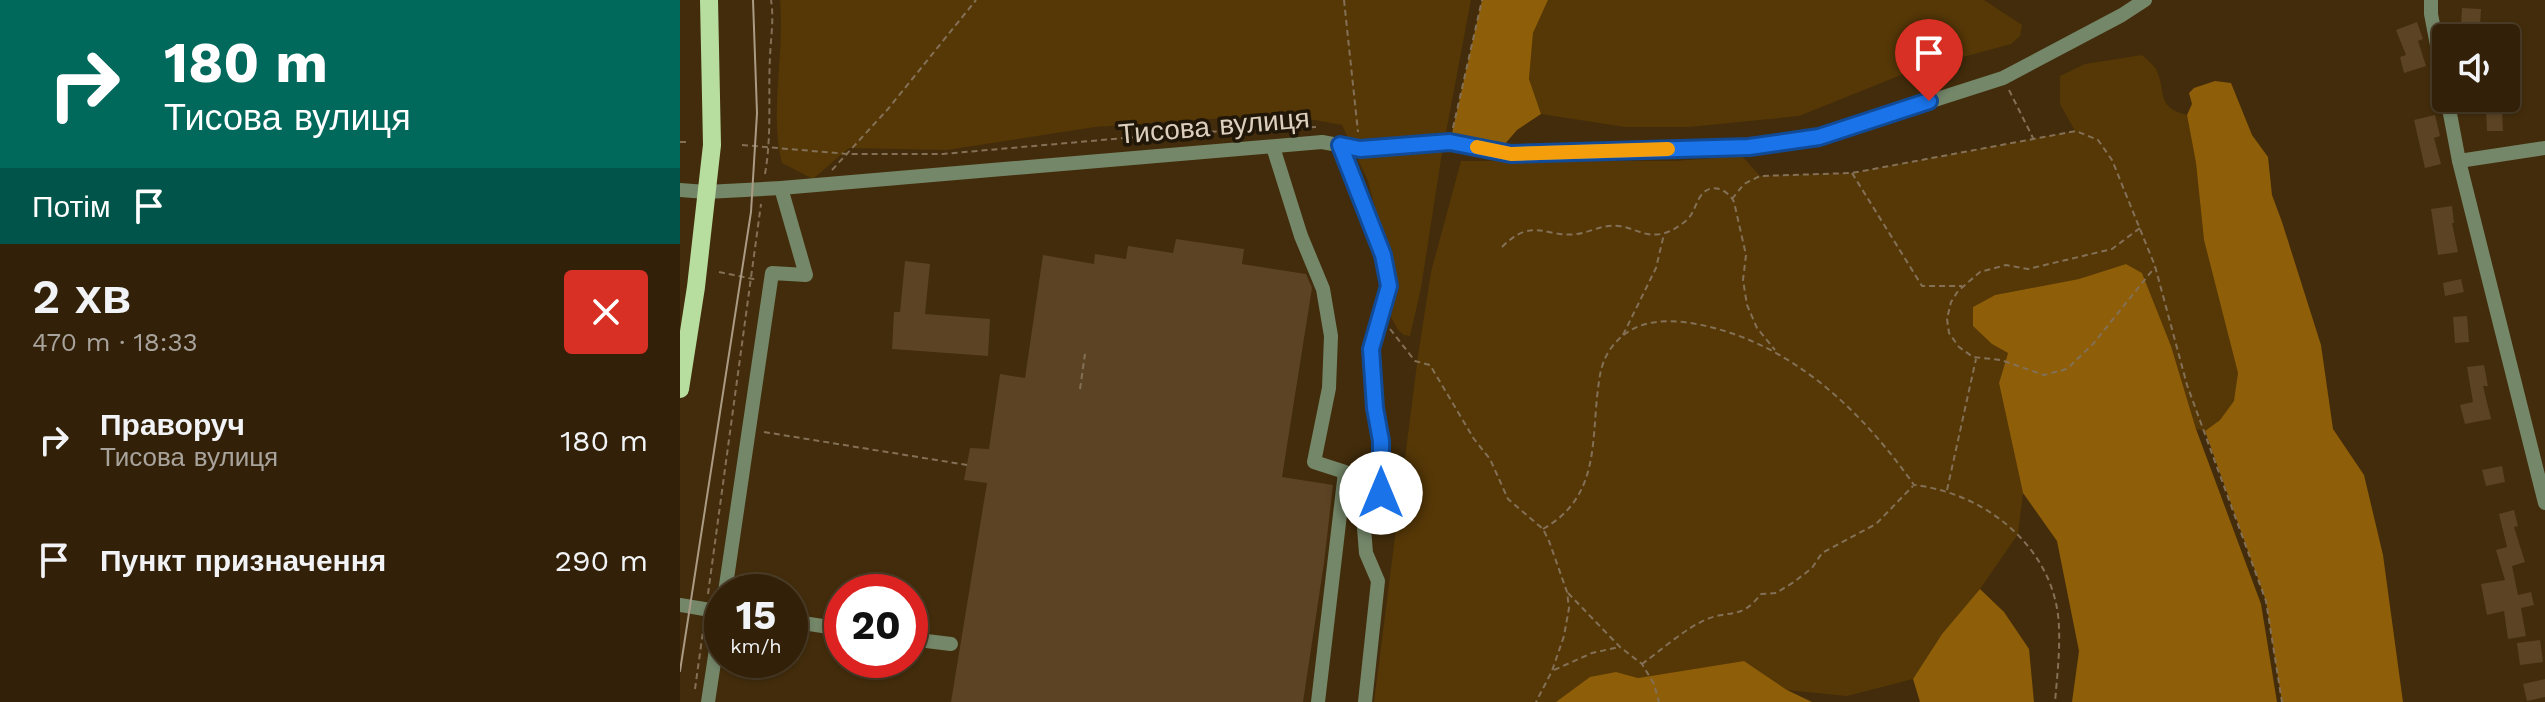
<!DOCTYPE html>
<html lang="uk">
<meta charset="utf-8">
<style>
:root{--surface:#322108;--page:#3a2912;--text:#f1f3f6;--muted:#a8a39c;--line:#4d3e29}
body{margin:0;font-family:"Work Sans",sans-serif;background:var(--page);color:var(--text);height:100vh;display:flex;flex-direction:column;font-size:30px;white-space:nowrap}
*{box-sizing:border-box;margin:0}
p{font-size:26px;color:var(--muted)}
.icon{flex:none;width:44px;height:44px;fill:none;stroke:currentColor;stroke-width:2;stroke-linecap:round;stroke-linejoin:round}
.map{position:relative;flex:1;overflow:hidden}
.sheet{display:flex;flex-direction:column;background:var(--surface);width:680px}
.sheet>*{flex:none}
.top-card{background:#00695c;color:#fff;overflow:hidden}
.tools{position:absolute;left:1752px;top:24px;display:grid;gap:16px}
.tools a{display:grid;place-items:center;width:88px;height:88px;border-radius:8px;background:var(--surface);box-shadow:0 2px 6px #0004,0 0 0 2px var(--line);font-size:40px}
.speed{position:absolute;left:24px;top:574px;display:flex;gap:16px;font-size:40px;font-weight:700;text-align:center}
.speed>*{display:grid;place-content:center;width:104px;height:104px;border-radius:50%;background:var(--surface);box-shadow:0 2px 6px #0004,0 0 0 2px var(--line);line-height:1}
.speed small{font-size:20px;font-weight:400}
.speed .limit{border:12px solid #d22;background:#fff;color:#111}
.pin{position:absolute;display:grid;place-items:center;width:68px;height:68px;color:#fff;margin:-82px -34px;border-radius:50% 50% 50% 0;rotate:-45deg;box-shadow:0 0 8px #0007}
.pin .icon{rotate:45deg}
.me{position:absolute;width:88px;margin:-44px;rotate:0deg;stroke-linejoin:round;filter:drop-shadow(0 0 6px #0008)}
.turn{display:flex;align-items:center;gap:28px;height:168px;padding:0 32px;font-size:36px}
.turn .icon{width:104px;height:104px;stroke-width:2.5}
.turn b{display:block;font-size:56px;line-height:68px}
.then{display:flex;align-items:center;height:76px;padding:0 32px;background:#0003;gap:16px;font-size:30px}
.round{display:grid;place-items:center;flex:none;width:84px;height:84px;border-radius:8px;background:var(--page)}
.head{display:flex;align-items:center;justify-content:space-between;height:136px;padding:0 32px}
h1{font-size:48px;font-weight:600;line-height:60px}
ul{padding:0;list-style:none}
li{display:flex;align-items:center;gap:24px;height:120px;padding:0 32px}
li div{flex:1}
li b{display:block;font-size:30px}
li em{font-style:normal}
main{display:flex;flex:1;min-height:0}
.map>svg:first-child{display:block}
</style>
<main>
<section class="sheet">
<div class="top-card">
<div class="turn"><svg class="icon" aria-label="right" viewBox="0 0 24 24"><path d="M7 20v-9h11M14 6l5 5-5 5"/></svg><div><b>180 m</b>Тисова вулиця</div></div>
<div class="then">Потім<svg class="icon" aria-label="arrive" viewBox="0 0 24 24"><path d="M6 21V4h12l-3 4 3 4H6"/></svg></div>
</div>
<div class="head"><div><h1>2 хв</h1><p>470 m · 18:33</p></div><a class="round" style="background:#d93025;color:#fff"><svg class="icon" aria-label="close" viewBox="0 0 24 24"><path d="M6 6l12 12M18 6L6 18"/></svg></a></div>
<ul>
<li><svg class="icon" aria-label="right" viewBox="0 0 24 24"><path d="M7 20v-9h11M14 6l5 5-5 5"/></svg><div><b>Праворуч</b><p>Тисова вулиця</p></div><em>180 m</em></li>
<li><svg class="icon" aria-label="arrive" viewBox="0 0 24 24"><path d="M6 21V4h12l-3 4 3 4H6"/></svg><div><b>Пункт призначення</b></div><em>290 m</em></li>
</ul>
</section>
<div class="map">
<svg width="1865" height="702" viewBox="0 0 1865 702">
<rect width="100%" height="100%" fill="#422c0b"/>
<g fill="#563807">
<path d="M100,0H791L761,159L741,288L730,336L724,335L718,330L710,315L713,276L688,181L662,125L601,114L415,127L267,150L169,148L133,179L102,163C89,113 105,53 100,0Z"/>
<polygon points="868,0 1304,0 1342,25 1340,36 1331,44 1231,71 1119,116 1009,127 945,127 861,114 849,79 853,33"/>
<path d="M1462,55C1466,59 1473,64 1476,69C1487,92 1475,107 1507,115L1516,163L1524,240L1558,373L1555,401L1540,420L1525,431L1516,429L1491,346L1462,273L1446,264L1399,279L1315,295L1293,307L1312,344L1328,353L1319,383L1343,493L1338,534L1300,589L1262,634L1233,679L1167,696L1107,690L1064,661L958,678L936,672L876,702H694L738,356L751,272L781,161H995L1062,156L1080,176L1172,173L1395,131L1380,104V76L1405,64Z"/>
</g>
<g fill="#8e5e08">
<polygon points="802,0 868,0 853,33 849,79 861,114 837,130 818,152 770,142"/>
<polygon points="1535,81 1551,83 1572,135 1588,157 1592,195 1602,222 1641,345 1653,429 1684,475 1703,555 1723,702 1602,702 1586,601 1525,431 1540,420 1554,401 1558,373 1524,240 1516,163 1507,115 1512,104 1509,93 1514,88"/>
<polygon points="1446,264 1462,273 1491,346 1516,429 1581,604 1597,702 1392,702 1399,651 1377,541 1343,493 1319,383 1328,353 1312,344 1293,326 1293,307 1315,295 1399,279"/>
<polygon points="1300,589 1324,612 1349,649 1354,702 1240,702 1233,679 1262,634"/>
<polygon points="1064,661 1107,690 1132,702 876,702 910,677 936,672 958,678"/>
</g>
<g fill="#5b4324">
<polygon points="1782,8 1801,9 1800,26 1781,25"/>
<polygon points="1737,22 1743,39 1738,41 1746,66 1724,73 1720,57 1726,55 1716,30"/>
<polygon points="1806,110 1822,110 1823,131 1807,131"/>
<polygon points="1755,115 1760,136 1754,138 1761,164 1745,168 1734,120"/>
<polygon points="1772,206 1774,223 1772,223 1778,252 1758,255 1751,209"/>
<polygon points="496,239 564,249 562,264 626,274 632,288 602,477 653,485 644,563 623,702 271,702 307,483 284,480 290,448 309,449 320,374 345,378 363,255 414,264 415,254 446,259 448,246 493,253"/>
<polygon points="225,261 250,264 245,314 310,319 308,356 212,349 214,312 220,312"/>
<polygon points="1781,279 1784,292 1765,296 1763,283"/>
<polygon points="1787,316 1789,342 1775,343 1773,317"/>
<polygon points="1804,365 1808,386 1803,386 1811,419 1785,424 1780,405 1793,402 1787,367"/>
<polygon points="1822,466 1825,482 1806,486 1802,470"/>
<polygon points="1834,510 1838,526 1834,527 1845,562 1832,566 1838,595 1851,592 1854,605 1841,608 1846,636 1828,639 1824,611 1807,615 1801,584 1825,580 1816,550 1827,547 1819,514"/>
<polygon points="1860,640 1863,662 1840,665 1837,643"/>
<polygon points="1865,679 1865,697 1847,701 1843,684"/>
</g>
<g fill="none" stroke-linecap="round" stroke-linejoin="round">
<g stroke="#837056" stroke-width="2" stroke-dasharray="6 4" stroke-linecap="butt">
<polyline points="664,0 678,132"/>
<polyline points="1329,90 1353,138"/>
<polyline points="773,128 802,0"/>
<polyline points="0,142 10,142"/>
<polyline points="62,145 168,154 263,154 502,133 636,127"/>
<polyline points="152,170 208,109 296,0"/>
<polyline points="1172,173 1242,286 1282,286"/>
<path d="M85,174C92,134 88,96 90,56C91,36 94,19 91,0"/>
<polyline points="1052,199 1064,184 1080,176 1172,173 1396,131 1418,140 1432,160 1475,266 1507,385 1586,601 1602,702"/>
<polyline points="1460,228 1432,249 1348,269 1326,265 1300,272 1278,291 1271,302 1267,319 1269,333 1279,347 1293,357 1321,360 1364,375 1387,369 1413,344 1475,267"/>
<path d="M822,247C853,216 865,238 897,234C911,232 923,224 939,226C954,228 964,237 981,234C991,232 1000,226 1008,219C1014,212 1015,205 1020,197C1029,182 1047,188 1054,202L1066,255L1063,280L1067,305L1077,328L1095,350"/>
<polyline points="39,272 78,280"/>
<polyline points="710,329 735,361 750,365 794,439 810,459 828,499 863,529 869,541 887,592 889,608 884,636 872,671 856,702"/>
<polyline points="943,335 976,268 984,234"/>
<polyline points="400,389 405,354"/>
<polyline points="84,432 287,465"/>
<polyline points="1267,490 1296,359"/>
<path d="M863,529C916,499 912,450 917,397C919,381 920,365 929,351C948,322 979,318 1010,323C1106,338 1180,408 1234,485C1307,493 1377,550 1379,628C1380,652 1377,678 1375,702"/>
<polyline points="888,593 940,647 962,664 974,684 979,702"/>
<polyline points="28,594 81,204"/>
<path d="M962,664C980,651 1006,628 1025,620C1049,609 1060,621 1081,594L1096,593L1114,582L1132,568L1142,553L1196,524L1233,486"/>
<polyline points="874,670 912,653 939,647"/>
<polyline points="15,689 24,624"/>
</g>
<g stroke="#748769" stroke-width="14">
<polyline points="1751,0 1751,14 1766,92"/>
<polyline points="1767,98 1779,161 1865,503"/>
<polyline points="660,145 703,255 709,286 691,349 695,408 701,441 701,493 684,528 686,553 698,581 685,702"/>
<polyline points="593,147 621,236 643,289 651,336 649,388 634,462 665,472 638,702"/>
<polyline points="1779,161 1865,148"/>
<polyline points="0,190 26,192 101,188 642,142 680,149 770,142 831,154 1069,147 1139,137 1323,78 1442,15 1465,0"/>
<polyline points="45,592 92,273 126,275 101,188"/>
<polyline points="0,605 42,612"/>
<polyline points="110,621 162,629"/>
<polyline points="230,639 271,644"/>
<polyline points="28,702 42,610"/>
</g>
<polyline stroke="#b7dd9f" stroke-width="18" points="0,389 16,287 32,145 29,0"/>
<polyline stroke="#ab9b85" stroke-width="2" points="0,671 71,212 77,113 73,0"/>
</g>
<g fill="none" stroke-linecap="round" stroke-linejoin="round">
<defs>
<polyline id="route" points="701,493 701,441 695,408 691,349 709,286 703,255 660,145 680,149 770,142 831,154 1069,147 1139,137 1249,101"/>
</defs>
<use href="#route" stroke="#114b97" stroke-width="20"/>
<use href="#route" stroke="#1a73e8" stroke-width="14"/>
<polyline stroke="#f59e0b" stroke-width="14" points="797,147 831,154 988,149"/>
</g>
<g text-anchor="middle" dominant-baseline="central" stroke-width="7" stroke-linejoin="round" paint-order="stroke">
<g font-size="28" fill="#ddcfbe" stroke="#211709">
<text transform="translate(534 126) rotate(-5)">Тисова вулиця</text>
</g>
</g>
</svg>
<div class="tools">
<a><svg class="icon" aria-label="sound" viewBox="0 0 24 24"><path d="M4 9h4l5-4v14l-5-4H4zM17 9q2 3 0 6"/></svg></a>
</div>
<div class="speed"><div>15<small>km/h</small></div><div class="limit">20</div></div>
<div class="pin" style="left:1249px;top:101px;background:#d93025"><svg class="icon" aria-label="arrive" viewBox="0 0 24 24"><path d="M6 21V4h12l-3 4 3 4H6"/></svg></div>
<svg class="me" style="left:701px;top:493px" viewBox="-20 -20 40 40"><circle r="19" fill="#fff"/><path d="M0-13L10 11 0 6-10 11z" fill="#1a73e8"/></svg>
</div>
</main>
